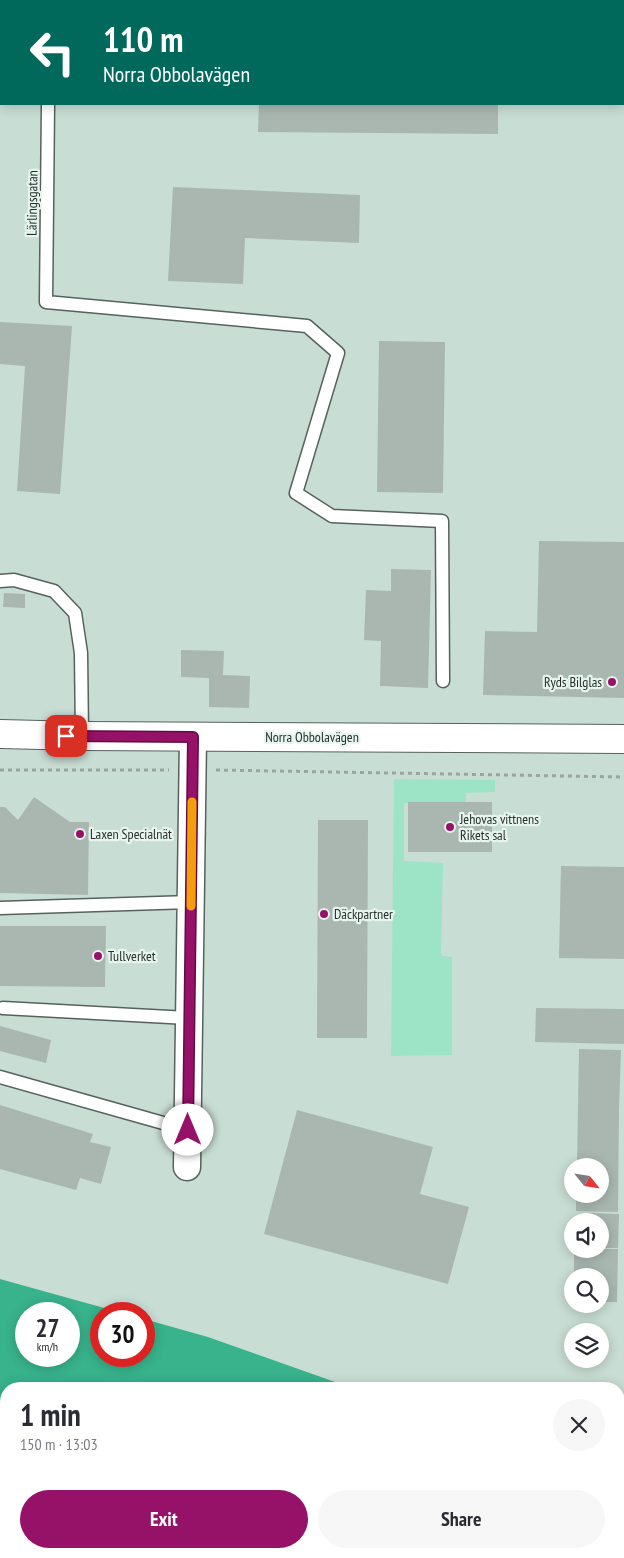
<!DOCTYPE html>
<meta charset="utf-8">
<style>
:root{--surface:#fff;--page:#f7f7f7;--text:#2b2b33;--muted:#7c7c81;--accent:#961268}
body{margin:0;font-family:"PT Sans Narrow",sans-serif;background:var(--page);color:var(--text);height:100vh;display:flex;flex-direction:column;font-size:19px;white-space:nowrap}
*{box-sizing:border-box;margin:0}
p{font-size:16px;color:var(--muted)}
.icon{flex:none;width:28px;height:28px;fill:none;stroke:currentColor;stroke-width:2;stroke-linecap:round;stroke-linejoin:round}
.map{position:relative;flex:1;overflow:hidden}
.drawer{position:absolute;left:0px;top:1382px;width:625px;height:176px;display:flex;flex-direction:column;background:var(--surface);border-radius:20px 20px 0 0;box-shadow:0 2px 12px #0003}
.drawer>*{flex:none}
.banner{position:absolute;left:0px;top:0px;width:625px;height:105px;box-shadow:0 2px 12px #0003;background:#00695c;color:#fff;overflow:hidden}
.needle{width:32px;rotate:120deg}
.tools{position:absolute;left:564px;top:1158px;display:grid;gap:10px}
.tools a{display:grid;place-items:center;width:45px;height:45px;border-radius:50%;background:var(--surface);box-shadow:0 2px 12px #0003;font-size:25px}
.speed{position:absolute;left:15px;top:1302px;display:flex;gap:10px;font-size:25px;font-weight:700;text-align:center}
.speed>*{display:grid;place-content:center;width:65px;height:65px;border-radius:50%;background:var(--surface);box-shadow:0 2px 12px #0003;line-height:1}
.speed small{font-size:12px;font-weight:400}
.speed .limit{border:8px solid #d22;background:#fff;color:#111}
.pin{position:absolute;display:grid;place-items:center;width:42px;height:42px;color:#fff;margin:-21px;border-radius:10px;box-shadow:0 2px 8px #0006}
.me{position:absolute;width:55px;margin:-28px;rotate:0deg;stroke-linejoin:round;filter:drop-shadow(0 0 4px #0008)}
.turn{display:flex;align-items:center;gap:18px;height:105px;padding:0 20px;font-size:22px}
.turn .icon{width:65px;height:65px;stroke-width:2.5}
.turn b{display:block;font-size:35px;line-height:42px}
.round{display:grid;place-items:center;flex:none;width:52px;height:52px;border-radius:26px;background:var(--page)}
.overview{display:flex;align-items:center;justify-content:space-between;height:85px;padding:0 20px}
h1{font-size:30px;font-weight:700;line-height:38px}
.action{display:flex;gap:10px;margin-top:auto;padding:10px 20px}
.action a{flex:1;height:58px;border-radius:30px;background:var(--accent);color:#fff;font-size:20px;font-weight:700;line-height:58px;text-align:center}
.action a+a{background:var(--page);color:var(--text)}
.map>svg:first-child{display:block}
</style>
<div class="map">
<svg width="624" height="1558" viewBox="0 0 624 1558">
<rect width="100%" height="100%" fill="#dae8e1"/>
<path fill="#c8ddd4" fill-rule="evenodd" d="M0,0H624V1485L619,1483V1389H355L208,1337L144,1319V1314H126L0,1279ZM1,1H624V104H1ZM572,1166H600V1194H572ZM572,1221H600V1249H572ZM572,1276H600V1304H572ZM572,1331H600V1359H572Z"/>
<polygon fill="#9de4c7" points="394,779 495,780 495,792 466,793 466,802 404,803 404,861 443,863 441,951 442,956 452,957 452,1055 391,1056"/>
<path fill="#38b38c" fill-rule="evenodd" d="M0,1279L126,1314H101V1356H144V1319L208,1337L355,1389H6V1552H619V1483L624,1485V1558H0ZM26,1314H69V1356H26Z"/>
<g fill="#aab7b1">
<polygon points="259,104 498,104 498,134 258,132"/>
<polygon points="173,187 360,195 359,243 245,238 243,284 168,281"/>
<polygon points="0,322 72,326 60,494 17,491 25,366 0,364"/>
<polygon points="379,341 445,342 443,493 377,492"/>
<polygon points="539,541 624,542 624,698 483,695 485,631 537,632"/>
<polygon points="391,569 431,570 428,688 380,686 381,641 364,640 366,590 391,591"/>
<polygon points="4,593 25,594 25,608 3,607"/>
<polygon points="181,650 224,651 223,675 250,676 249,708 209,707 209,678 181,677"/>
<polygon points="34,797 70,822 89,822 88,895 0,893 0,807 5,807 18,820"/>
<rect x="408" y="802" width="84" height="50"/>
<polygon points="318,820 368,820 367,1038 317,1038"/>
<polygon points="561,866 624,867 624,959 559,958"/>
<polygon points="0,926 106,926 105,987 0,986"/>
<polygon points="536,1008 624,1009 624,1044 535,1042"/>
<polygon points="0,1026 51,1040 46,1063 0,1051"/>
<polygon points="579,1049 621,1050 619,1109 618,1212 576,1211 576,1194 600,1194 600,1166 577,1166"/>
<polygon points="0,1105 93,1134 90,1142 111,1147 101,1184 80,1178 76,1190 0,1169"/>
<polygon points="297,1110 433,1147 420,1194 469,1207 448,1284 264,1234"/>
<polygon points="589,1213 619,1214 618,1248 600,1248 600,1221 589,1221"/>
<polygon points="574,1249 618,1249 617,1302 600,1302 600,1276 574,1276"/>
</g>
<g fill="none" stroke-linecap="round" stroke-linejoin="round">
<defs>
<g id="service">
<polyline points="49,1 49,0"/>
<polyline points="48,104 46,302 307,326 338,353 296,493 332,516 442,521 443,681"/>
<polyline points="0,581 14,580 54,591 75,613 81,653 82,736"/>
<polyline points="0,908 191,902"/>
<polyline points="3,1008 188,1018"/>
<polyline points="0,1077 188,1130"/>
</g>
<polyline id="minor" points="187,1167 193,737"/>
<polyline id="tertiary" points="0,734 82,736 624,739"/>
</defs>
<use href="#service" stroke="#56625d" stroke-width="15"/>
<use href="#minor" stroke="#56625d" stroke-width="29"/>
<use href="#tertiary" stroke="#56625d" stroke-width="30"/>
<g stroke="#9aa49f" stroke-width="3" stroke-dasharray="4 4" stroke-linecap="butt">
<polyline points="0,770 169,770"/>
<polyline points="216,770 624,777"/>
</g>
<use href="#service" stroke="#fff" stroke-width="12"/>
<use href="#minor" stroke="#fff" stroke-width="26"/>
<use href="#tertiary" stroke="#fff" stroke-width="28"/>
</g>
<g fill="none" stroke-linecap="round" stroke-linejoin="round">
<defs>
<polyline id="route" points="66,736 193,737 188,1130"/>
</defs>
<use href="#route" stroke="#620c44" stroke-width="12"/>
<use href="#route" stroke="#961268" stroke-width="9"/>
<polyline stroke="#f59e0b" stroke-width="9" points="191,906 192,802"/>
</g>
<g fill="#961268" stroke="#e7f5ef" stroke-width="2">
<circle cx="612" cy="682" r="5"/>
<circle cx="450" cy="827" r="5"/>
<circle cx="80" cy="834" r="5"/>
<circle cx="324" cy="914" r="5"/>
<circle cx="98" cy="956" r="5"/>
</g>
<g text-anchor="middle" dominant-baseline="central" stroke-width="4.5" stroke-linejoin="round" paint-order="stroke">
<g font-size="14" fill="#2a2f2d" stroke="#e7f5ef">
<text transform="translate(32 203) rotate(-89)">Lärlingsgatan</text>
<text x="312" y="737">Norra Obbolavägen</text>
</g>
<g font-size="14" fill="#2a2f2d" stroke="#e7f5ef" text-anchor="start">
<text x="602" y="682" text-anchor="end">Ryds Bilglas</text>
<text x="460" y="819">Jehovas vittnens<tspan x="460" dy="16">Rikets sal</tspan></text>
<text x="90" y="834">Laxen Specialnät</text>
<text x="334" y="914">Däckpartner</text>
<text x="108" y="956">Tullverket</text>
</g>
</g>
</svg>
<div class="tools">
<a><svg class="needle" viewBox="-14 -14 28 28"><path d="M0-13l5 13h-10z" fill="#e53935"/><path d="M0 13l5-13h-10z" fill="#7c7c81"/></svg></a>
<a><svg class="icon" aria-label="sound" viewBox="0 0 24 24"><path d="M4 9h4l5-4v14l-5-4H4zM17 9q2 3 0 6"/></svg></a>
<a><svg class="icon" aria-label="search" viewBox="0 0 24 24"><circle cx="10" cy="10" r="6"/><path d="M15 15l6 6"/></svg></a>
<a><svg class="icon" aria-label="layers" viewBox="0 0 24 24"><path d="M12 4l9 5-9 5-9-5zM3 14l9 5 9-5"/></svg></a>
</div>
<div class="speed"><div>27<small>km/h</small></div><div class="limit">30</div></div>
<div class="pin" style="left:66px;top:736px;background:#d93025"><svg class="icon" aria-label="arrive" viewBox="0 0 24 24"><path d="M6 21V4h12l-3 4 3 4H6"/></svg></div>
<svg class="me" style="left:188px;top:1130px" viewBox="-20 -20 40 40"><circle r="19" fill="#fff"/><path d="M0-13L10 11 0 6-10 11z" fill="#961268"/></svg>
<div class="banner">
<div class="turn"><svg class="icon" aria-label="left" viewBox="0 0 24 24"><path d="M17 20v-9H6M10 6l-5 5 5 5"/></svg><div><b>110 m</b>Norra Obbolavägen</div></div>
</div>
<section class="drawer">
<div class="overview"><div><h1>1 min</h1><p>150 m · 13:03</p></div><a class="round"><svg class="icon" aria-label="close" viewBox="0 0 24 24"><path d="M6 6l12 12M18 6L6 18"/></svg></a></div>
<div class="action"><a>Exit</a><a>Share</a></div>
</section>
</div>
